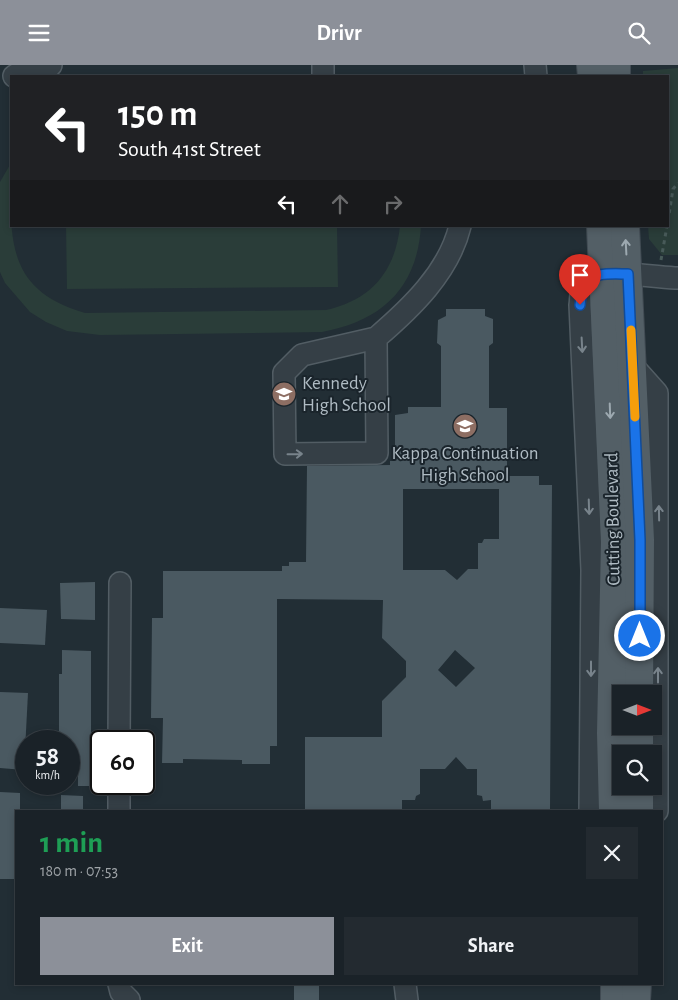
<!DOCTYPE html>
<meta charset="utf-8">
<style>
:root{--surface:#1a2228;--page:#232a30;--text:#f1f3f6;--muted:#9fa4a8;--line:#383f45;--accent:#8c9099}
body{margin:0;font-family:"Alegreya Sans",sans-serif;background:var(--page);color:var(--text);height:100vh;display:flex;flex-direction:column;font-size:19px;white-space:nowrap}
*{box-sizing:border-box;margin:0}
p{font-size:16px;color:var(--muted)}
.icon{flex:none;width:28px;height:28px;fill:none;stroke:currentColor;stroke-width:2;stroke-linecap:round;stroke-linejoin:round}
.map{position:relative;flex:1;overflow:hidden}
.details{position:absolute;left:15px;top:745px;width:648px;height:175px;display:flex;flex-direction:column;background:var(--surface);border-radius:0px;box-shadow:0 2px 8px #0003,0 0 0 1px var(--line)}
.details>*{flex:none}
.banner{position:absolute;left:10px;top:10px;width:659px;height:152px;border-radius:0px;box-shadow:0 2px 8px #0003,0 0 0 1px var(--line);background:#202124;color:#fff;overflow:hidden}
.needle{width:32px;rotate:90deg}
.fabs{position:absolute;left:612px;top:620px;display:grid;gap:10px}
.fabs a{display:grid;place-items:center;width:50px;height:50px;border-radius:0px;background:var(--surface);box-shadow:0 2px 8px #0003,0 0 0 1px var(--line);font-size:25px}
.speed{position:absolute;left:15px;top:665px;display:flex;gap:10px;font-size:25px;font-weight:700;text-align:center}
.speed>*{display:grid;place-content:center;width:65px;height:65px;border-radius:50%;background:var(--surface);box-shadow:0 2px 8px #0003,0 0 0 1px var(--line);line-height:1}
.speed small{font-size:12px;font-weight:400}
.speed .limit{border:2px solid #111;border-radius:8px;background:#fff;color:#111}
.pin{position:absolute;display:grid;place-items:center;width:42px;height:42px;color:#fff;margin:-51px -21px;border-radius:50% 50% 50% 0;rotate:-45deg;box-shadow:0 0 5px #0007}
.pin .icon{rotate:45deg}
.me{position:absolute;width:55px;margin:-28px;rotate:0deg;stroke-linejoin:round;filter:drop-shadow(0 0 4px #0008)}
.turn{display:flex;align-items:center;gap:18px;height:105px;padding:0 25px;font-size:22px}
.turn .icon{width:65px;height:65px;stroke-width:2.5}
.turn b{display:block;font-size:35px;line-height:42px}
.lanes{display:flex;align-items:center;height:48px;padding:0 25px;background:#0003;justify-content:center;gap:25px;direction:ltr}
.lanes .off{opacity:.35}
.round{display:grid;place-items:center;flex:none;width:52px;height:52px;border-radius:0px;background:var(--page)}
.head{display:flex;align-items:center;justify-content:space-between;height:85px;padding:0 25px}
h1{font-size:30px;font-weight:700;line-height:38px;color:#1e9e55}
.primary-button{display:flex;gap:10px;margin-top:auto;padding:10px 25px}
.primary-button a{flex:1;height:58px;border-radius:0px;background:var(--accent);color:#fff;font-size:20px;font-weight:700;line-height:58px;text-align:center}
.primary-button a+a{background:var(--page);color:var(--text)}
header{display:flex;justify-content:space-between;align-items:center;height:65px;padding:0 25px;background:var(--accent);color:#fff;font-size:22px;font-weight:700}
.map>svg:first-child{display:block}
</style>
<header><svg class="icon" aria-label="menu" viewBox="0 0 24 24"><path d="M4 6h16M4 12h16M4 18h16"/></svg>Drivr<svg class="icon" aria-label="search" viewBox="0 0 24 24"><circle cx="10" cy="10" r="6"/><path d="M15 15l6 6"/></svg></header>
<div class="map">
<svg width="678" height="935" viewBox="0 0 678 935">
<rect width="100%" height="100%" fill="#222e35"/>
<g fill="#2a3d39">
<polygon points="678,3 678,190 662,190 649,174 648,161 668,161 668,11 643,11 643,6"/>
<path d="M11,98C11,169 2,224 85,248L326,245C371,235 395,207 400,161H421C417,224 381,256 322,267L100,270L67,266L46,257L30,247L5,218L0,207V117Z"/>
<polygon points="66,161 337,161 338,222 67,224"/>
</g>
<g fill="#4a5961" fill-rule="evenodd">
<path d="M446,244H485V251L493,254V278L489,281V343H507V411H539V420H552L550,746H491V735L483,736L482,731L477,730V704H467L456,692L445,704H420V729L416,731L415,735H402V746H305V672H382V636L406,612V596L382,573L383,535L277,534V681H270V699H242V695L183,694V698H162L163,653H151L152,553H163V506H282V501H289V497H306L307,401L390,400V396H395V350L408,348V342H441V281L437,278L438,255L446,251ZM403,424H499V474H484L482,478H478V504H468L457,515L445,505H403ZM455,585L475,603L456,622L438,605Z"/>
<polygon points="95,517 95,555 61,554 60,518"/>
<polygon points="0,543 47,545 45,580 0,578"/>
<polygon points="62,585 91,586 91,721 78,721 78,708 69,707 69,676 59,676 59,609 62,609"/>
<polygon points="0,627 28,628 24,705 0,703"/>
<polygon points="0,727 20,728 20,746 16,746 16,814 0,814"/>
<polygon points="61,730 83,731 83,746 61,746"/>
<rect x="294" y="919" width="25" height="16"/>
</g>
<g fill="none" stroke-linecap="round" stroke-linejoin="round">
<defs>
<g id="minor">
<polyline points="323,0 323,11"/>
<polyline points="535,0 536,11"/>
<polyline points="14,11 19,8 51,0"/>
<path d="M376,273L302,290L284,308L285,389L377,388L376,273C411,243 449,207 460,161"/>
<polyline points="632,300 657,328 657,746"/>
<polyline points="119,676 120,518"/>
<polyline points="119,746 119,719"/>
<path d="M590,746L592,505L580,240C581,235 580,226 583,221C594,200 657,213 678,213"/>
<polyline points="119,919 121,927 129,935"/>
<polyline points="405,919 407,935"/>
</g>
<g id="major">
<polyline points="591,0 592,11"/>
<polyline points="616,0 616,11"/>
<polyline points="601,161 615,477 611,668 613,746"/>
<polyline points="625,161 640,475 639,629"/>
<polyline points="639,689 639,661"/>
<polyline points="639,746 639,721"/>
<polyline points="615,935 615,919"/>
<polyline points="636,935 637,919"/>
</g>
</defs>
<use href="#minor" stroke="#525d64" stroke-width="24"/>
<use href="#major" stroke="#414b53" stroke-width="30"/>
<g stroke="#485a59" stroke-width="3" stroke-dasharray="4 4" stroke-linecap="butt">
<polyline points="668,156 673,124 678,118"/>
<polyline points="661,195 667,161"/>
</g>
<use href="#minor" stroke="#353f46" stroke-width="21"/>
<use href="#major" stroke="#535f66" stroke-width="28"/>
</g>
<defs><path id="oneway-shaft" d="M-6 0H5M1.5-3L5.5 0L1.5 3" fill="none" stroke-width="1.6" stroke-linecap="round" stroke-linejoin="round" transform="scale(1.25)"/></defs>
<g stroke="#9da9b0">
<use href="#oneway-shaft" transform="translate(626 182) rotate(-93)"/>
<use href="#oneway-shaft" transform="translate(610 346) rotate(88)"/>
</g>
<g stroke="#78838b">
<use href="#oneway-shaft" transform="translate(582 280) rotate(87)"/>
<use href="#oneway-shaft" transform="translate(295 389) rotate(-1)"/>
<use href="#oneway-shaft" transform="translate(589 442) rotate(88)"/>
<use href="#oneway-shaft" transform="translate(659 448) rotate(-91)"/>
<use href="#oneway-shaft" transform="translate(591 604) rotate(90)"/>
<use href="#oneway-shaft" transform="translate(658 610) rotate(-90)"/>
</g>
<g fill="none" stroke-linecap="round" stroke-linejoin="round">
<defs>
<path id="route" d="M580,240C581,234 581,226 583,221C591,206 614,209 628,209L640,475V571"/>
</defs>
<use href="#route" stroke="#114b97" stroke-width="12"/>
<use href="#route" stroke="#1a73e8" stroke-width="9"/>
<polyline stroke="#f59e0b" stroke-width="9" points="631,265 635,352"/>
</g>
<defs>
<symbol id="school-disc" viewBox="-11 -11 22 22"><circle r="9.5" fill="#8d6e63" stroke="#1a242b"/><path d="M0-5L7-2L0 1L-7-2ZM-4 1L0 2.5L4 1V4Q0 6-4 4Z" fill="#fff"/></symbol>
</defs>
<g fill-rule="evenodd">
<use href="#school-disc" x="270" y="315" width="28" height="28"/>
<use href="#school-disc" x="451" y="347" width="28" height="28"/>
</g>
<g text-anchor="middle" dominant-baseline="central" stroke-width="4" stroke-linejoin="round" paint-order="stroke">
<g font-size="19" fill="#afbbc3" stroke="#1a242b" text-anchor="start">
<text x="302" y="318">Kennedy<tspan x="302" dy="22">High School</tspan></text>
<text x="465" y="388" text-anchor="middle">Kappa Continuation<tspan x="465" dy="22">High School</tspan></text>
</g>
<g font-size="19" fill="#afbbc3" stroke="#1a242b">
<text transform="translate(613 454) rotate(-91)">Cutting Boulevard</text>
</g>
</g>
</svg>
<div class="fabs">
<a><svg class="needle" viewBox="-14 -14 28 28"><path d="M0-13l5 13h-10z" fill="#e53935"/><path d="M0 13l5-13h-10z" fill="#9fa4a8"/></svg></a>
<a><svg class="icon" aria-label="search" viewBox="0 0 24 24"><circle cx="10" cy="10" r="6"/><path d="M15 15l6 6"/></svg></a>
</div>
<div class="speed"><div>58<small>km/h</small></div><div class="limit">60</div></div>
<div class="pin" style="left:580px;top:240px;background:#d93025"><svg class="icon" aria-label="arrive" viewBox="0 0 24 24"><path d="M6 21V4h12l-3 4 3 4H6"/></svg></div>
<svg class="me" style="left:640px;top:571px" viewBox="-20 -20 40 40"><circle r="17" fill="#1a73e8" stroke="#fff" stroke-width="3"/><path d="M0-11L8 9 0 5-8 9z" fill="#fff"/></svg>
<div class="banner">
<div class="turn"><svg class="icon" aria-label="left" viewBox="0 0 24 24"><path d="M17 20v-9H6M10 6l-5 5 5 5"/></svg><div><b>150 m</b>South 41st Street</div></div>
<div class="lanes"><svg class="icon" aria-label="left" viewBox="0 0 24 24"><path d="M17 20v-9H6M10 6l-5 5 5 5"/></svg><svg class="icon off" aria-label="ahead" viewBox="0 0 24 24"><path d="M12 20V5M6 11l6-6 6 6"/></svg><svg class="icon off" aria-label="right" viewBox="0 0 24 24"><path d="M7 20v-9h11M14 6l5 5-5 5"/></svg></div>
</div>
<section class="details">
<div class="head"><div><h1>1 min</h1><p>180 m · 07:53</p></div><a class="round"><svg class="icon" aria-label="close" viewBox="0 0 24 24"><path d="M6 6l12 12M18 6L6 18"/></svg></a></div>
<div class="primary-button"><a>Exit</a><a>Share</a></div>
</section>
</div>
